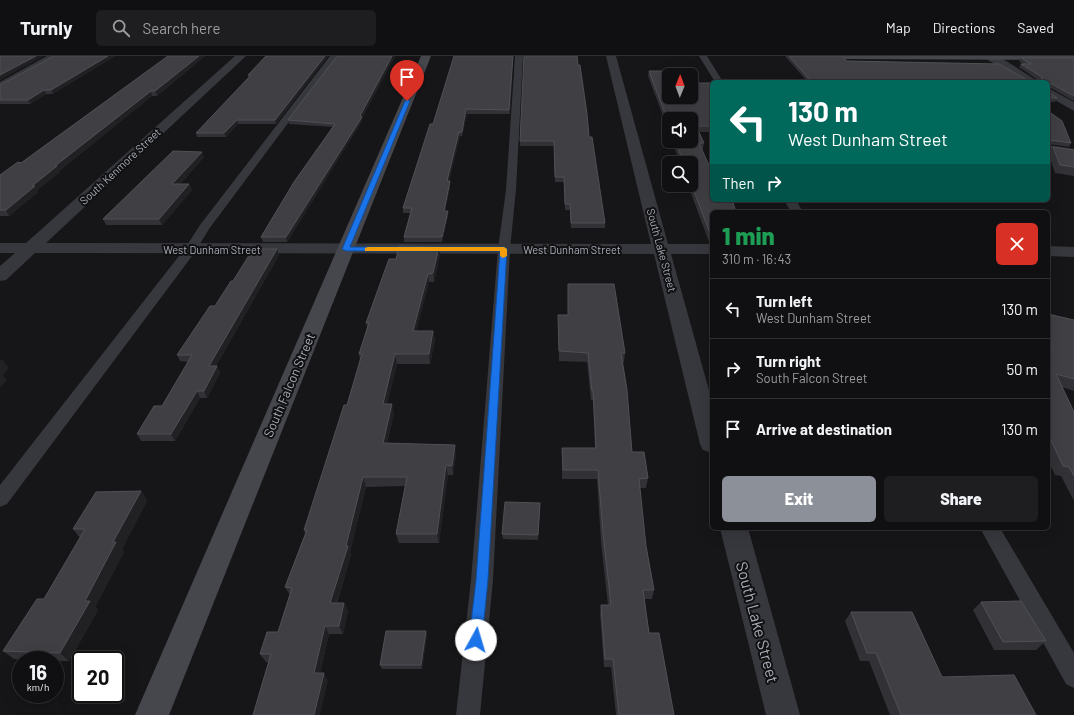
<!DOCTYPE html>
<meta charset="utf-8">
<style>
:root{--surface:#101012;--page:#1e1e20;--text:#f1f3f6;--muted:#9c9d9f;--line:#303032;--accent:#8c9099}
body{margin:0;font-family:Barlow,sans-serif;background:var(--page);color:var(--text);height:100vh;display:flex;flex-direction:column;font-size:15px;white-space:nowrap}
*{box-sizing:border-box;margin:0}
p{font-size:13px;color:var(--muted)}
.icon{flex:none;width:22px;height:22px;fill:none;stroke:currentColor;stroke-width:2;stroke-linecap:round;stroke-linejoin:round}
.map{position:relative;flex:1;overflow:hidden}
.details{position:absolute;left:710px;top:154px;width:340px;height:320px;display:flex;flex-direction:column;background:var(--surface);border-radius:6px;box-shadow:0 4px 16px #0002,0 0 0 1px var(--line)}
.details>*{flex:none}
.top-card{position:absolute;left:710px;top:24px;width:340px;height:122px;border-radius:6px;box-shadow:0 4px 16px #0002,0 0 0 1px var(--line);background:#00695c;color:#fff;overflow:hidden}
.needle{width:26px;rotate:1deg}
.fabs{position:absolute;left:662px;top:12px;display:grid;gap:8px}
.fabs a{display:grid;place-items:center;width:36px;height:36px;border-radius:6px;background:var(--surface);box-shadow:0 4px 16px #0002,0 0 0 1px var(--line);font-size:20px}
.speed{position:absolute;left:12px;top:595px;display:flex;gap:8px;font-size:20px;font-weight:700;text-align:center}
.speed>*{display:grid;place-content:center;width:52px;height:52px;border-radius:50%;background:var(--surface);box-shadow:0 4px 16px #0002,0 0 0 1px var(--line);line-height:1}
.speed small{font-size:10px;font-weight:400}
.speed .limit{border:2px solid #111;border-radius:6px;background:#fff;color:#111}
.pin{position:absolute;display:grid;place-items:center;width:34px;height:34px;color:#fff;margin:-41px -17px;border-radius:50% 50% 50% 0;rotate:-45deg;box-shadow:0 0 4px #0007}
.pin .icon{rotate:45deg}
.me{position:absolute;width:44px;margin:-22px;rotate:6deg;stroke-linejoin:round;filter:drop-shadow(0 0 3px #0008)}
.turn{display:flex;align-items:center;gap:14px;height:84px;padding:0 12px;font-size:18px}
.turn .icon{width:52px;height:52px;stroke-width:2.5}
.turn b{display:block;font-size:28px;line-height:34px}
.then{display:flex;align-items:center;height:38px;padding:0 12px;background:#0003;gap:8px;font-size:15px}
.round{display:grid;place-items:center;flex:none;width:42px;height:42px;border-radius:6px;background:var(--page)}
.headline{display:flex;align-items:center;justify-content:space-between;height:68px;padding:0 12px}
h1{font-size:24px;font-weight:800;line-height:30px;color:#1e9e55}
.button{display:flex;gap:8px;margin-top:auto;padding:8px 12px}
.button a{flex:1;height:46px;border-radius:6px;background:var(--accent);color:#fff;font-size:16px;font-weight:800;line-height:46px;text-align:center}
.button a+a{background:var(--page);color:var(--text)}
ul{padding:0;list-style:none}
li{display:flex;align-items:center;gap:12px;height:60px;padding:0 12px;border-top:1px solid var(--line)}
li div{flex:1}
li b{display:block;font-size:15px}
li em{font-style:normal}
header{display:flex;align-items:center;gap:24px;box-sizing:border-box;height:56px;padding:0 20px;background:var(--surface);border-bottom:1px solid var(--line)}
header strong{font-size:19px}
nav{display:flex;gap:22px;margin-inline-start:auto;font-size:14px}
.search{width:280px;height:36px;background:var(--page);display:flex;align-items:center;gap:10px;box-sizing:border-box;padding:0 14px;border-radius:6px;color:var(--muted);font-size:15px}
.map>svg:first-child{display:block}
</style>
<header>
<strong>Turnly</strong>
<div class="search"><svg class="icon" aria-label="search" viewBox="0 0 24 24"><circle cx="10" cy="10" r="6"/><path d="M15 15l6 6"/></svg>Search here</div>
<nav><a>Map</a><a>Directions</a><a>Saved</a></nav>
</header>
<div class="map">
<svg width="1074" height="659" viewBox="0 0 1074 659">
<rect width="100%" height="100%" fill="#161618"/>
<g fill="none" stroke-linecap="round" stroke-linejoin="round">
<g fill="#37383d" fill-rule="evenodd">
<polygon points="330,0 338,0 209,173 195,196 7,448 0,451 0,429 186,191 200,169"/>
<polygon points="515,0 523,0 516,134 510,193 493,524 480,659 456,659 471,524 498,193 506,134"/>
<polygon points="699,0 707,0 723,26 715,26"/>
<polygon points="784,144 796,144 803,156 791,156"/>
<polygon points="980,472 1000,472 1074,597 1074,632 1066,628"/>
</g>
<g fill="#37383d" fill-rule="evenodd">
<polygon points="47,0 59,0 0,33 0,26"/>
<polygon points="235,0 246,0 46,187 651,188 606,0 616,0 668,188 712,188 712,198 671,198 712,345 712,397 703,394 700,388 654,198 35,197 6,224 0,225 0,210 15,197 0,197 0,187 26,187"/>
<polygon points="981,0 995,0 1003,3 1039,26 1026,26"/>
<polygon points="1048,32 1074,46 1074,55 1048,40"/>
<polygon points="1048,89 1074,93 1074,101 1048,97"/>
<polygon points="1048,190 1074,191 1074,201 1048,200"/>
<polygon points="720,472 748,472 800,659 766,659"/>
</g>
<g fill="#45474d" fill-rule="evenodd">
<polygon points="421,0 431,0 169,659 135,659"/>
<polygon points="837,0 1074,0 1074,4 842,3"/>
</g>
</g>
<g fill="#323236">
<polygon points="54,0 53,38 46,38 30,48 0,48 0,29"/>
<polygon points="168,0 205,0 157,40 152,40 59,115 60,116 37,134 38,136 9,160 0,160 0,119 21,107"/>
<polygon points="266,0 328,0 276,68 238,68 226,81 197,81 196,77 249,22 248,19"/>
<polygon points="337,0 395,0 362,62 362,65 287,186 263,186 261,181 333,71 289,68 288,64"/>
<polygon points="513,0 510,58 467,58 462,80 460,80 449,125 450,125 450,130 445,155 448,155 448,160 442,186 404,186 404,181 410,157 403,157 403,152 433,68"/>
<polygon points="785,0 841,0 847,5 1027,24 1038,24 1019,11 1021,8 1023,8 1019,5 1021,2 1074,2 1074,45 1049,31 1049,36 1057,42 1055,46 1048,46 1048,26 807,25"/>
<polygon points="578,9 589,81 605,167 605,172 571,172 570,154 565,154 564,126 555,126 554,90 520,90 520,85"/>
<polygon points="649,15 669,41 712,31 712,76 699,76 704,87 703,93 702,93 712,156 712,187 709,186 688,129 691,129 691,107 680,107 672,85 691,85 669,63 669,76 648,20"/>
<polygon points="1048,55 1071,87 1069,91 1049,88 1048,89"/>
<polygon points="1053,91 1074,94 1074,120 1055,117 1049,99"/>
<polygon points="204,101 180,128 189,128 192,134 162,169 106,169 103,163"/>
<polygon points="277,193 279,199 216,310 217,310 220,317 207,342 200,342 175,385 141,385 137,378 162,350 188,306 180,305 177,299 215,250 233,225"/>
<polygon points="440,199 434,226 429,226 416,275 433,275 435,284 430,308 397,308 387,348 394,358 387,387 456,398 453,419 448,419 439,487 399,487 396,478 405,430 366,431 350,496 351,499 337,547 344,547 348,555 343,578 329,578 320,617 328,625 269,606 266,606 260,598 278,576 290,539 285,531 305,478 304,474 347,349 360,304 359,298 367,271 366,267 396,203"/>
<polygon points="568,228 625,297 624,306 622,306 632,396 648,422 646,432 640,432 646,490 654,534 652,543 644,543 649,577 674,659 616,659 611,611 604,611 600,558 601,549 608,549 601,486 597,423 562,423 562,392 595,392 593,344 591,344 587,306 559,305 558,259 568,259"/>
<polygon points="1048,258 1074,264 1074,335 1062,331 1074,356 1074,445 1061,420 1055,419 1048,404"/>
<polygon points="141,435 147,445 122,493 124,496 95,551 98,554 69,605 55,605 55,604 14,603 3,595 44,543 80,482 73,473"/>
<polygon points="540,447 538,484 503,483 502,478"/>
<polygon points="981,546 1046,585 1036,594 994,594 973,554"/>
<polygon points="851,556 942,621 1036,659 890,659 869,605 860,605 845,565"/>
<polygon points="426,575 427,579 422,613 382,613 380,609"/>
</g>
<g fill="#212124">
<polygon points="36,0 44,0 0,24 0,19"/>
<polygon points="108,0 116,0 53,38 51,34"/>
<polygon points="199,0 205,0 157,40 155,35"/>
<polygon points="325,0 328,0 276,68 275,64"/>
<polygon points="392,0 395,0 362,62 362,65 287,186 286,181 360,60"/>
<polygon points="513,0 510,58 509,54"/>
<polygon points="44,34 46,38 30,48 28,44"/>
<polygon points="151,35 152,40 59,115 60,116 37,134 38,136 9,160 6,154 32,130 55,110"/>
<polygon points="466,53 467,58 462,80 462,76"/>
<polygon points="237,64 238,68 226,81 224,77"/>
<polygon points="459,76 460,80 448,130 447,125"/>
<polygon points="202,96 204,101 174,134 172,128"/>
<polygon points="450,125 450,130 444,160 444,155"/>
<polygon points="189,128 192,134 162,169 159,163"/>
<polygon points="448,155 448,160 442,186 442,181"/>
<polygon points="439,191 440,199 434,226 433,217"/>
<polygon points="277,193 279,199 212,317 209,310"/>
<polygon points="428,218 429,226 414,284 413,275"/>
<polygon points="433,275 435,284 430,308 429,298"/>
<polygon points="395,298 397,308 385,358 383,348"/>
<polygon points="2,303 9,312 3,319 7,324 0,331 0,305"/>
<polygon points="217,310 220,317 207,342 204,335"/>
<polygon points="197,335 200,342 175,385 171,378"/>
<polygon points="392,348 394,358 385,396 383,387"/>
<polygon points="455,389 456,398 453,419 452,410"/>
<polygon points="446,409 448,419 439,487 437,478"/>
<polygon points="363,421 366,431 350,496 351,499 334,555 330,547 346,490"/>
<polygon points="141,435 147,445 122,493 124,496 95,551 98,554 69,605 60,597 113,486"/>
<polygon points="344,547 348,555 343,578 339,570"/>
<polygon points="325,570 329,578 318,625 314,617"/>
<polygon points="426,575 427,579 422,613 421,609"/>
<polygon points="324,617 328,625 320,659 314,659"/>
</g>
<g fill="#3f3f44" stroke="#4f5156">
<polygon points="0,0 36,0 0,19"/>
<polygon points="54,0 108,0 51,34 44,34 28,44 0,44 0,29"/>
<polygon points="168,0 199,0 155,35 151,35 55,110 57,110 32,130 35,130 6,154 0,154 0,119 18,106 21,107"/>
<polygon points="266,0 325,0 275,64 237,64 224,77 196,77 251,19 248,19"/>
<polygon points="337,0 392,0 360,60 362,61 286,181 261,181 294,126 335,68 288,64"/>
<polygon points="454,0 513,0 509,54 466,53 462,76 459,76 447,125 450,125 444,155 448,155 442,181 404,181 412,152 403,152 430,68 433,68"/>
<polygon points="524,0 577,0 578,9 580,9 587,58 589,81 592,81 605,167 571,167 570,148 565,148 564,121 555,121 554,85 520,85"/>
<polygon points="789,0 841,0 847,5 999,8 1027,24 1041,24 1042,21 1021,8 1031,8 1021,2 1074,2 1074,40 1050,27 1049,36 1057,42 1048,42 1048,26 805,26 809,23"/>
<polygon points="649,15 672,15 674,19 669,19 669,41 691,41 691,27 710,27 712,31 712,70 696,70 704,87 699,87 712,116 712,144 732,144 736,156 712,156 712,180 711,180 691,127 691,107 684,107 675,85 691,85 691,63 669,63 669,68"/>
<polygon points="1048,55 1062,65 1071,87 1050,84 1049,88 1048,86"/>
<polygon points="1053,91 1074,94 1074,111 1060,109"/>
<polygon points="173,95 202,96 172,128 189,128 159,163 103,163"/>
<polygon points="399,190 439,191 433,217 428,218 413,275 433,275 429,298 395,298 383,348 392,348 383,387 455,389 452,410 446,409 437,478 396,478 407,421 363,421 346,490 348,490 330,547 344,547 339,570 325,570 314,617 324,617 314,659 253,659 271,598 260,598 267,576 278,576 292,532 285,531 307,474 304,474 344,349 347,349 362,298 359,298 369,267 366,267 389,203 396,203"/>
<polygon points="253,193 277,193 209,310 217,310 204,335 197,335 171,378 137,378 154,350 162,350 192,299 177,299 210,250 215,250 231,225 233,225"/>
<polygon points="568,228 614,228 625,297 621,297 627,334 632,396 644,396 648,422 639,423 646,490 654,534 643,534 649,577 659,577 674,659 619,659 613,603 605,603 601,549 611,549 603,477 598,414 563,414 562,392 596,392 593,335 592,335 588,297 559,295 558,259 568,259"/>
<polygon points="1048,258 1074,264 1074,323 1056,318 1074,356 1074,420 1069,411 1063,410 1051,384 1048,384 1048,295 1051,296 1048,279"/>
<polygon points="141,435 113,486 116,486 85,545 90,545 60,597 3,595 37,543 44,543 85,473 73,473 96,436"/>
<polygon points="505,446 540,447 538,479 502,478"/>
<polygon points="1021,545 1046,585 1003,586 981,546"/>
<polygon points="851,556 912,556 942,621 1014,619 1036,659 901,659 876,597 867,597"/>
<polygon points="386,575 426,575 421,609 380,609"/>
</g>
<polygon fill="#1a73e8" stroke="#114b97" points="407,43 410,45 350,191 504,191 507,193 488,524 482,584 480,589 476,590 471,589 469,584 476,524 500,195 346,195 342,193 405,45"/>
<polygon fill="#f59e0b" points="368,191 504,191 507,193 507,200 503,202 500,200 500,195 365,195 365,192"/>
<g text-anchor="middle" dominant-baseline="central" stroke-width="4" stroke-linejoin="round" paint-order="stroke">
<g font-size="11" fill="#a8adb8" stroke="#111113">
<text transform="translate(120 110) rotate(-43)">South Kenmore Street</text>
<text x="212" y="193">West Dunham Street</text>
<text x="572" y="193">West Dunham Street</text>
<text transform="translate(662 194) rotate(75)">South Lake Street</text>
</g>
<g font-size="13" fill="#a8adb8" stroke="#111113">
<text transform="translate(289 329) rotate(-67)">South Falcon Street</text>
</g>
<g font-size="16" fill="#a8adb8" stroke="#111113">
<text transform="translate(758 566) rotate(75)">South Lake Street</text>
</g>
</g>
</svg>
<div class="fabs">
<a><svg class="needle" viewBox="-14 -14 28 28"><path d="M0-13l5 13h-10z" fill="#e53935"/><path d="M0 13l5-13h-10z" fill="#9c9d9f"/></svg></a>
<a><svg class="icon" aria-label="sound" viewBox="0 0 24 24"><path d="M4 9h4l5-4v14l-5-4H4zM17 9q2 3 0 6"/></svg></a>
<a><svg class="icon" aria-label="search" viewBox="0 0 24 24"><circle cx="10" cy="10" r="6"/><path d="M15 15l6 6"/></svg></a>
</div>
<div class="speed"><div>16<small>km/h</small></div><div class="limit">20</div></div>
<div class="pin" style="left:407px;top:45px;background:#d93025"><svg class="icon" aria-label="arrive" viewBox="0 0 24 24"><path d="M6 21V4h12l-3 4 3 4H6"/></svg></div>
<svg class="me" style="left:476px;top:584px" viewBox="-20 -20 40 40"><circle r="19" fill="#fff"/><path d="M0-13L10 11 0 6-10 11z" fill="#1a73e8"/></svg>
<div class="top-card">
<div class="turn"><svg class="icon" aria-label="left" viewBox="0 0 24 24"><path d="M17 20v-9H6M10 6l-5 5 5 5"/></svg><div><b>130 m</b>West Dunham Street</div></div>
<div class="then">Then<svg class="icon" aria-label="right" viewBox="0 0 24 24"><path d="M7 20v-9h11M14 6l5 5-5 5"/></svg></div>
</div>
<section class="details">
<div class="headline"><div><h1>1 min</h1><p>310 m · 16:43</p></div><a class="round" style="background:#d93025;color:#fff"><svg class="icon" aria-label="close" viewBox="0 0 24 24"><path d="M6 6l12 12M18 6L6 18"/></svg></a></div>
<ul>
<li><svg class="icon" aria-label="left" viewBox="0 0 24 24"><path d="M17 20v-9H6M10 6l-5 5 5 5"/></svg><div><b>Turn left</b><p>West Dunham Street</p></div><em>130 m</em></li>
<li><svg class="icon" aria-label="right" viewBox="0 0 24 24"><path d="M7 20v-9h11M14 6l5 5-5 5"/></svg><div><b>Turn right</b><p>South Falcon Street</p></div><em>50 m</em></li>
<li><svg class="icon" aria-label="arrive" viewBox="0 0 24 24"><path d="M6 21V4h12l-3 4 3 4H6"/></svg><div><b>Arrive at destination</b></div><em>130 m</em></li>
</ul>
<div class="button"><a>Exit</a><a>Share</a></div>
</section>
</div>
